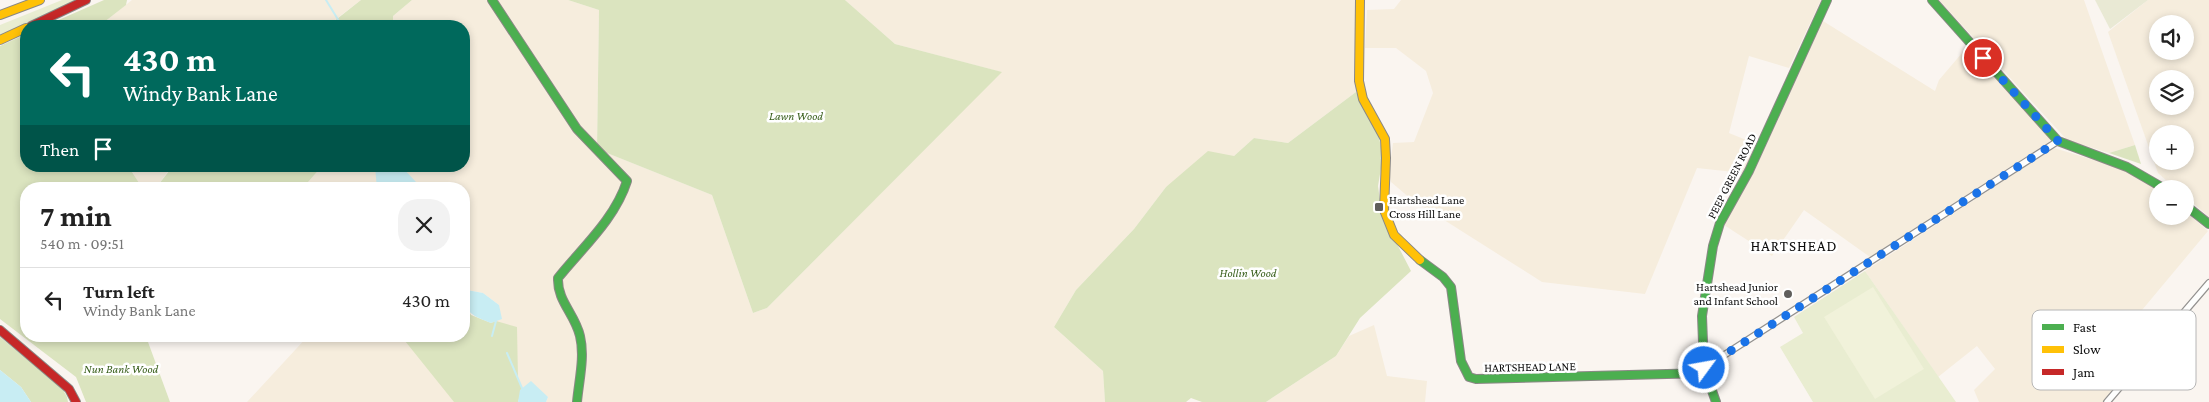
<!DOCTYPE html>
<meta charset="utf-8">
<style>
:root{--surface:#fff;--page:#f2f2f2;--text:#222;--muted:#767676;--line:#e0e0e0}
body{margin:0;font-family:"Crimson Pro",serif;background:var(--page);color:var(--text);height:100vh;display:flex;flex-direction:column;font-size:19px;white-space:nowrap}
*{box-sizing:border-box;margin:0}
p{font-size:16px;color:var(--muted)}
.icon{flex:none;width:28px;height:28px;fill:none;stroke:currentColor;stroke-width:2;stroke-linecap:round;stroke-linejoin:round}
.map{position:relative;flex:1;overflow:hidden}
.sheet{position:absolute;left:20px;top:182px;width:450px;height:160px;display:flex;flex-direction:column;background:var(--surface);border-radius:20px;box-shadow:0 2px 8px #0003}
.sheet>*{flex:none}
.top-card{position:absolute;left:20px;top:20px;width:450px;height:152px;border-radius:20px;box-shadow:0 2px 8px #0003;background:#00695c;color:#fff;overflow:hidden}
.buttons{position:absolute;left:2149px;top:15px;display:grid;gap:10px}
.buttons a{display:grid;place-items:center;width:45px;height:45px;border-radius:50%;background:var(--surface);box-shadow:0 2px 8px #0003;font-size:25px}
.pin{position:absolute;display:grid;place-items:center;width:42px;height:42px;color:#fff;margin:-21px;border:2px solid #fff;border-radius:50%;box-shadow:0 1px 5px #0007}
.me{position:absolute;width:55px;margin:-28px;rotate:58deg;stroke-linejoin:round;filter:drop-shadow(0 0 4px #0008)}
.turn{display:flex;align-items:center;gap:18px;height:105px;padding:0 20px;font-size:22px}
.turn .icon{width:65px;height:65px;stroke-width:2.5}
.turn b{display:block;font-size:35px;line-height:42px}
.then{display:flex;align-items:center;height:48px;padding:0 20px;background:#0003;gap:10px;font-size:19px}
.round{display:grid;place-items:center;flex:none;width:52px;height:52px;border-radius:20px;background:var(--page)}
.headline{display:flex;align-items:center;justify-content:space-between;height:85px;padding:0 20px}
h1{font-size:30px;font-weight:700;line-height:38px}
ul{padding:0;list-style:none}
li{display:flex;align-items:center;gap:15px;height:65px;padding:0 20px;border-top:1px solid var(--line)}
li div{flex:1}
li b{display:block;font-size:19px}
li em{font-style:normal}
.map>svg:first-child{display:block}
</style>
<div class="map">
<svg width="2209" height="402" viewBox="0 0 2209 402">
<rect width="100%" height="100%" fill="#faf5f0"/>
<g fill="#f6eddd" fill-rule="evenodd">
<polygon points="132,0 361,0 327,26 99,26"/>
<polygon points="412,0 568,0 599,10 597,149 712,195 753,313 767,308 1001,72 895,44 845,0 1356,0 1356,92 1288,143 1254,138 1234,156 1166,187 1134,229 1076,290 1054,327 1103,371 1105,402 546,402 548,397 520,390 518,402 247,402 308,336 464,336 464,302 471,315 491,323 499,305 483,293 467,290 464,292 464,189 302,189 322,166 464,166 464,26 393,26 393,16"/>
<polygon points="1401,0 1821,0 1789,68 1749,56 1729,133 1756,144 1743,173 1697,168 1645,294 1542,282 1411,199 1391,182 1389,173 1393,143 1414,142 1433,93 1426,71 1396,48 1365,48 1367,10 1394,9"/>
<polygon points="1939,0 2084,0 2135,145 2109,153 2067,140"/>
<path d="M2148,0H2209V217L2185,196V189H2176L2158,173L2108,32ZM2158,24H2185V51H2158ZM2158,79H2185V106H2158ZM2158,134H2185V161H2158Z"/>
<polygon points="1823,21 1935,91 1939,80 1968,46 2051,138 2049,142 1870,257 1804,210 1772,256 1724,225 1753,174"/>
<polygon points="2054,148 2127,170 2157,189 2158,216 2185,216 2185,211 2208,231 2097,364 2120,382 2103,402 1979,402 1974,390 1995,369 1977,346 1938,377 1865,271"/>
<polygon points="128,166 172,166 155,189 143,189"/>
<polygon points="1374,325 1387,376 1427,381 1425,402 1266,402 1336,356 1349,336"/>
</g>
<g fill="#e9edd1">
<polygon points="62,0 78,0 0,35 0,25"/>
<polygon points="1865,271 1956,402 1813,402 1780,347 1803,333 1794,317"/>
</g>
<g fill="#dbe4bf">
<polygon points="104,0 127,0 126,5 99,26 45,26"/>
<polygon points="361,0 412,0 393,16 393,26 328,26"/>
<polygon points="568,0 845,0 895,44 1002,72 767,308 753,313 712,195 597,149 599,10"/>
<polygon points="26,34 26,166 128,166 143,189 26,189 26,336 149,336 148,342 170,402 86,402 76,377 0,319 0,46"/>
<polygon points="1356,92 1378,133 1383,156 1378,186 1382,215 1411,271 1360,318 1336,356 1266,402 1202,402 1191,398 1186,402 1105,402 1103,371 1054,327 1076,290 1134,229 1166,187 1208,151 1234,156 1254,138 1288,143"/>
<polygon points="2135,145 2141,164 2109,153"/>
<polygon points="173,166 322,166 302,189 155,189"/>
<polygon points="464,302 471,315 491,323 496,321 517,327 518,379 522,388 518,402 454,402 401,336 464,336"/>
<polygon points="0,337 62,388 67,397 68,402 31,402 21,387 0,370"/>
</g>
<polygon fill="#e9e9d4" points="2095,0 2148,0 2110,29"/>
<polygon fill="#f1f2da" points="1873,287 1924,369 1875,399 1824,317"/>
<g fill="#c8edf3">
<polygon points="375,166 401,166 416,182 415,189 377,189"/>
<path d="M467,290L483,293L499,305L502,319L491,323C474,316 464,314 464,292Z"/>
<polygon points="0,370 21,387 31,402 0,402"/>
<polygon points="531,381 548,397 546,402 518,402 520,390"/>
</g>
<g fill="none" stroke-linecap="round" stroke-linejoin="round">
<g stroke="#c8edf3" stroke-width="2">
<polyline points="326,0 342,26"/>
<polyline points="492,336 496,321"/>
<polyline points="507,353 522,388"/>
</g>
<defs>
<g id="street">
<polyline points="1704,368 2058,141"/>
<polyline points="2107,402 2209,283"/>
</g>
<g id="fast">
<path d="M492,0L577,129L627,181C615,219 582,248 558,278C557,301 575,314 580,336C585,357 579,380 577,402"/>
<polyline points="1932,0 2058,141 2127,167 2165,189"/>
<polyline points="2185,205 2209,224"/>
<polyline points="1420,260 1443,277 1451,287 1461,361 1469,377 1476,379 1705,373"/>
<polyline points="1716,402 1704,368 1702,316 1713,246 1720,223 1749,171 1827,0"/>
</g>
<g id="slow">
<polyline points="1360,0 1359,81 1363,99 1385,139 1386,158 1384,210 1394,235 1420,260"/>
<polyline points="0,15 40,0"/>
<polyline points="0,40 26,28"/>
</g>
<g id="jam">
<polyline points="31,26 86,0"/>
<polyline points="0,330 69,389 76,402"/>
</g>
</defs>
<use href="#street" stroke="#93918f" stroke-width="8"/>
<use href="#fast" stroke="#8a8885" stroke-width="10"/>
<use href="#slow" stroke="#8a8885" stroke-width="10"/>
<use href="#jam" stroke="#8a8885" stroke-width="10"/>
<use href="#street" stroke="#fefefd" stroke-width="5.5"/>
<use href="#fast" stroke="#4caf50" stroke-width="8"/>
<use href="#slow" stroke="#ffc107" stroke-width="8"/>
<use href="#jam" stroke="#c62828" stroke-width="8"/>
</g>
<g fill="none" stroke-linecap="round" stroke-linejoin="round">
<polyline stroke="#1a73e8" stroke-width="9" stroke-dasharray="0 16.2" points="1704,368 2058,141 1983,58"/>
</g>
<g fill="#5f5e5c" stroke="#fff" stroke-width="2">
<rect x="1374" y="202" width="10" height="10" rx="2.5"/>
<circle cx="1788" cy="294" r="5"/>
</g>
<g text-anchor="middle" dominant-baseline="central" stroke-width="5" stroke-linejoin="round" paint-order="stroke">
<g font-size="12" font-style="italic" fill="#3b611f" stroke="#fff">
<text x="796" y="116">Lawn Wood</text>
<text x="1248" y="273">Hollin Wood</text>
<text x="121" y="369">Nun Bank Wood</text>
</g>
<g font-size="12" fill="#0c0c0c" stroke="#fff">
<text transform="translate(1732 176) rotate(-63)">PEEP GREEN ROAD</text>
<text transform="translate(1530 367) rotate(-1)">HARTSHEAD LANE</text>
</g>
<g font-size="12" fill="#0c0c0c" stroke="#fff" text-anchor="start">
<text x="1389" y="200">Hartshead Lane<tspan x="1389" dy="14">Cross Hill Lane</tspan></text>
<text x="1778" y="287" text-anchor="end">Hartshead Junior<tspan x="1778" dy="14">and Infant School</tspan></text>
</g>
<g font-size="15" letter-spacing="1" fill="#0c0c0c" stroke="#fff">
<text x="1794" y="246">HARTSHEAD</text>
</g>
</g>
<rect x="2032" y="310" width="164" height="80" rx="8" fill="#fff" stroke="#b6b6b6" stroke-width="1"/>
<rect x="2042" y="324" width="22" height="6" fill="#4caf50"/>
<rect x="2042" y="346" width="22" height="7" fill="#ffc107"/>
<rect x="2042" y="369" width="22" height="6" fill="#c62828"/>
<g font-size="14" fill="#0c0c0c">
<text x="2073" y="332">Fast</text>
<text x="2073" y="354">Slow</text>
<text x="2073" y="377">Jam</text>
</g>
</svg>
<div class="buttons">
<a><svg class="icon" aria-label="sound" viewBox="0 0 24 24"><path d="M4 9h4l5-4v14l-5-4H4zM17 9q2 3 0 6"/></svg></a>
<a><svg class="icon" aria-label="layers" viewBox="0 0 24 24"><path d="M12 4l9 5-9 5-9-5zM3 14l9 5 9-5"/></svg></a>
<a>+</a>
<a>−</a>
</div>
<div class="pin" style="left:1983px;top:58px;background:#d93025"><svg class="icon" aria-label="arrive" viewBox="0 0 24 24"><path d="M6 21V4h12l-3 4 3 4H6"/></svg></div>
<svg class="me" style="left:1704px;top:368px" viewBox="-20 -20 40 40"><circle r="17" fill="#1a73e8" stroke="#fff" stroke-width="3"/><path d="M0-11L8 9 0 5-8 9z" fill="#fff"/></svg>
<div class="top-card">
<div class="turn"><svg class="icon" aria-label="left" viewBox="0 0 24 24"><path d="M17 20v-9H6M10 6l-5 5 5 5"/></svg><div><b>430 m</b>Windy Bank Lane</div></div>
<div class="then">Then<svg class="icon" aria-label="arrive" viewBox="0 0 24 24"><path d="M6 21V4h12l-3 4 3 4H6"/></svg></div>
</div>
<section class="sheet">
<div class="headline"><div><h1>7 min</h1><p>540 m · 09:51</p></div><a class="round"><svg class="icon" aria-label="close" viewBox="0 0 24 24"><path d="M6 6l12 12M18 6L6 18"/></svg></a></div>
<ul>
<li><svg class="icon" aria-label="left" viewBox="0 0 24 24"><path d="M17 20v-9H6M10 6l-5 5 5 5"/></svg><div><b>Turn left</b><p>Windy Bank Lane</p></div><em>430 m</em></li>
</ul>
</section>
</div>
